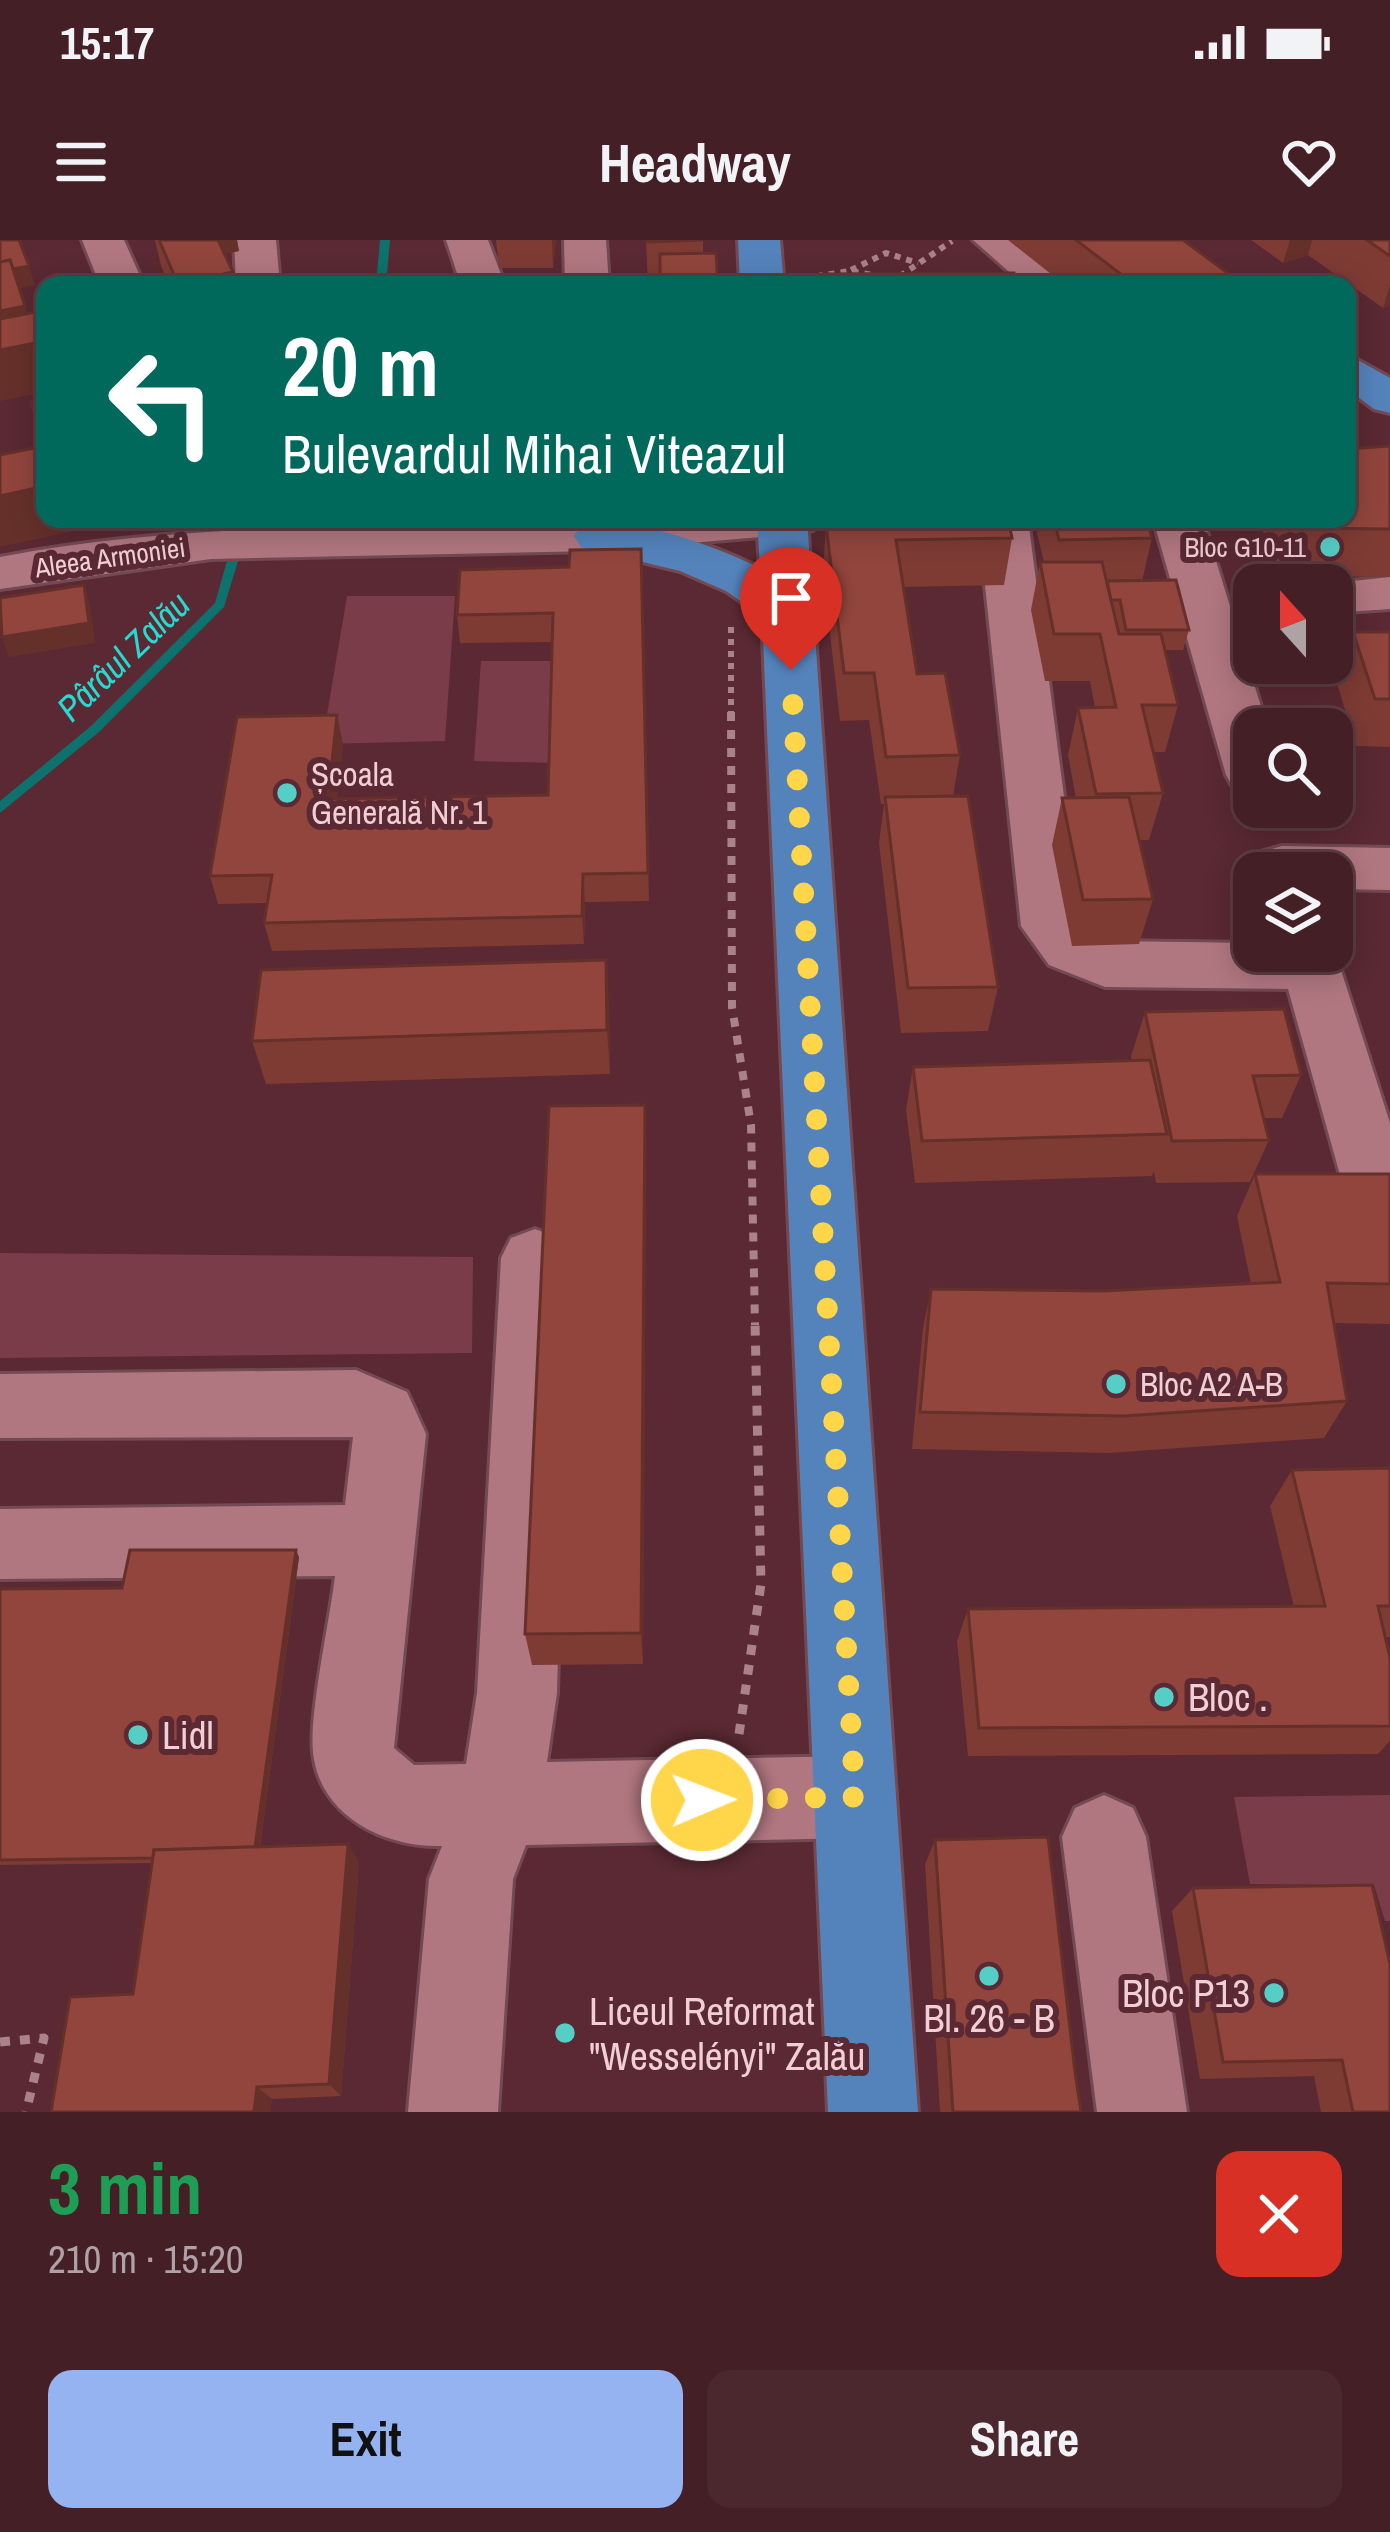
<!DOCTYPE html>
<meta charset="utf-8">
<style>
:root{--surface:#441f26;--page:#4b272e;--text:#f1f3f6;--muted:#afa2a7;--line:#5c3d43;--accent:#95b2f1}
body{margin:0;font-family:"Archivo Narrow",sans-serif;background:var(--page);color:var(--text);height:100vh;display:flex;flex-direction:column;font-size:45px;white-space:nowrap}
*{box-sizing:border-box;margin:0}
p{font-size:39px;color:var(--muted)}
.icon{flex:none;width:66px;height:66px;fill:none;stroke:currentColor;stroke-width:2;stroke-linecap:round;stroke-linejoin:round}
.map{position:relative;height:1872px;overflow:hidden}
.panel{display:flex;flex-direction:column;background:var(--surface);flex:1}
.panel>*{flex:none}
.banner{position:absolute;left:36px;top:36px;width:1320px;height:252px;border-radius:24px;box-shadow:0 6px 30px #0003,0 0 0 3px var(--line);background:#00695c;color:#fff;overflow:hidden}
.needle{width:78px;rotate:339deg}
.tools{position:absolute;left:1233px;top:324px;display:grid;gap:24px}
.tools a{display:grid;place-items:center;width:120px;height:120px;border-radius:24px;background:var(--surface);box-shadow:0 6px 30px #0003,0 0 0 3px var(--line);font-size:60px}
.pin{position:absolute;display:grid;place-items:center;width:102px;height:102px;color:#fff;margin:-123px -51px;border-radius:50% 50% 50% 0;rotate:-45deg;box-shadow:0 0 12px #0007}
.pin .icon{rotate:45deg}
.me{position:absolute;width:132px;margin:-66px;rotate:89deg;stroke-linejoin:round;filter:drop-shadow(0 0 9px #0008)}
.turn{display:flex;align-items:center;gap:42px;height:252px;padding:0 48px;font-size:54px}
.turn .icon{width:156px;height:156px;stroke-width:2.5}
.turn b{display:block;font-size:84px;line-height:102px}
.round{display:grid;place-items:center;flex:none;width:126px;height:126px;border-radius:24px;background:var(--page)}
.overview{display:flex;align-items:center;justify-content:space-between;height:204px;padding:0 48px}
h1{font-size:72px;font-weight:700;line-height:90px;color:#1e9e55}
.primary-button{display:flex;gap:24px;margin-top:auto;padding:24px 48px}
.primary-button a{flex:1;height:138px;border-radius:24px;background:var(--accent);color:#111;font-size:48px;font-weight:700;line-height:138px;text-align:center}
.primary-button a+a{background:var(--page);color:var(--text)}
.status{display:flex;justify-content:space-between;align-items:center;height:84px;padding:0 60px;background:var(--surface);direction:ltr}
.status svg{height:33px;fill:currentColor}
header{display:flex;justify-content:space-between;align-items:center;height:156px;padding:0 48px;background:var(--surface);font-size:54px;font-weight:700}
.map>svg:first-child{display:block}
</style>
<div class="status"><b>15:17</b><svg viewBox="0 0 49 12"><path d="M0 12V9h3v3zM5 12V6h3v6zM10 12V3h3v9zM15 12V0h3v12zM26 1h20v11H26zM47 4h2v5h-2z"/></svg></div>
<header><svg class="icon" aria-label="menu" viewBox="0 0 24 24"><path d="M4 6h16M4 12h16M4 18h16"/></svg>Headway<svg class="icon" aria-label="heart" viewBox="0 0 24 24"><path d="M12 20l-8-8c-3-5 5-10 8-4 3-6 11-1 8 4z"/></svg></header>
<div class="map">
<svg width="1390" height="1872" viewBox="0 0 1390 1872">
<rect width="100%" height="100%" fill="#5a2933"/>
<g fill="#7b3c49">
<polygon points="347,356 455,356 445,501 322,504"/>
<polygon points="481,421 554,421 552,523 474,521"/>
<polygon points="0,1013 473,1017 472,1113 0,1118"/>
<polygon points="1390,1555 1390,1681 1385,1681 1374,1645 1250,1644 1234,1557"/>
</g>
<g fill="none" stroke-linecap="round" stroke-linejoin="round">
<g fill="#0d726d" fill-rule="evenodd">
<polygon points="380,0 390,0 386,45 376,45"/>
<polygon points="239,279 251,279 224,367 99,492 0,573 0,561 91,486 215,363"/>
</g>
<defs>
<g id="minor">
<polygon points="82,0 124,0 144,45 100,45"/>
<polygon points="234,0 276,0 280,45 236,45"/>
<polygon points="446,0 488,0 505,45 461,45"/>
<polygon points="564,0 606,0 609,45 565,45"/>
<polygon points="973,0 1020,0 1073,45 1024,45"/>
<path d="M624,279H821L813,290L796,294L596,311L211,319L0,349V317C207,277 414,291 624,279Z"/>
<polygon points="978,279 1028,279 1080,680 1091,693 1111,701 1254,703 1254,711 1332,711 1332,702 1390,883 1390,1020 1366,1012 1356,992 1288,749 1105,747 1049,725 1021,686"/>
<polygon points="1153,279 1203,279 1268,489 1254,489 1254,554 1234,549 1226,535"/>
<polygon points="1390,337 1390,369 1332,373 1332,345 1316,345"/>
<polygon points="1282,606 1390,608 1390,650 1332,649 1332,633 1256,633 1253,627 1261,612"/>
<path d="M535,989L559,998L569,1018L557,1453L547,1522L855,1516L884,1528L896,1557L884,1586L855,1598L526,1605L513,1639L498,1872H408L429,1639L442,1606C385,1608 319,1576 313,1512C309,1473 330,1379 335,1336L0,1339V1269L345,1265L353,1197L0,1198V1134L356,1130L407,1152L426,1194L394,1508L414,1525L466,1524L477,1453L501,1018L511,998Z"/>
<polygon points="1104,1555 1133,1568 1146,1597 1187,1872 1097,1872 1062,1597 1075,1568"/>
</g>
<g id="major">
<polygon points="738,0 780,0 784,45 740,45"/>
<polygon points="1347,114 1390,138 1390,173 1374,169 1347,149"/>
<path d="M757,279H807L918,1872H828L762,376L726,351L680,331L581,307L574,296L581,285C628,273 717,307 760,328Z"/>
</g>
</defs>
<use href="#minor" stroke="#734953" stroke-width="6"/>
<use href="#major" stroke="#734953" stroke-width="6"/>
<g stroke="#aa8289" stroke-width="6" stroke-dasharray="6 6" stroke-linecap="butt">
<polyline points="851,30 886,13 918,23"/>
<polyline points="900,36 952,1"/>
<polyline points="805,38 850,31 873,35"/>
<polyline points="731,387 731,475"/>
</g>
<polyline stroke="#aa8289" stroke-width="8" stroke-dasharray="9 9" stroke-linecap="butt" points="731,472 732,767 751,885 755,1085"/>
<g stroke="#aa8289" stroke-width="9" stroke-dasharray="10 10" stroke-linecap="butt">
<polyline points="739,1494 761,1344 755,1082"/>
<polyline points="0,1802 44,1798 26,1872"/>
</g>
<use href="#minor" fill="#b17780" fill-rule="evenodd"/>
<use href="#major" fill="#5483bb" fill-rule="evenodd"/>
</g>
<g fill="#7d3b34">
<polygon points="155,0 237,0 239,11 224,14 236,45 169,45 161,26"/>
<polygon points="496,0 556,0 553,28 499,28"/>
<polygon points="646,0 703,0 703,13 718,45 648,45"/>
<polygon points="1008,0 1183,0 1244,45 1065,45"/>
<polygon points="1251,0 1390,0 1390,65 1383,68 1308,15 1283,23"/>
<polygon points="1390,206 1390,337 1281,336 1258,279 1347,279"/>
<polygon points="321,279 363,279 363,284 323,287"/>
<polygon points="658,279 720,279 720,282 658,283"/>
<polygon points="887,279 1008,279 1012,298 1004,345 903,347 917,434 960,515 953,556 998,747 988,791 901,793 879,603 884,564 881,564 869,480 840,481 823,333 826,285 887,284"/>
<polygon points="1040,279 1147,279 1152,298 1142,341 1189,390 1183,410 1165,410 1178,465 1165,512 1153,512 1163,553 1149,600 1139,600 1153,659 1139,704 1072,706 1052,605 1062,558 1076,558 1068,515 1078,468 1095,467 1090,441 1045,441 1031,370 1040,322 1044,322 1037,293"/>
<polygon points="641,309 649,661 585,662 584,704 272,711 264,683 268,663 218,664 210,636 343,504 337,559 548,555 552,402 460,403 457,375 569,327"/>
<polygon points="1353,392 1390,392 1390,507 1356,506 1336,440"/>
<polygon points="609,765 610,834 266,844 252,801"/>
<polygon points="1145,772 1301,835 1282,878 1264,878 1269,900 1250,942 1156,943 1154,931 1152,936 915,943 906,870 913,827 1132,820 1131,816"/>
<polygon points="645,865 646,908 643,1424 532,1425 525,1394"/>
<polygon points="1255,934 1390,934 1390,1084 1334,1083 1347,1161 1324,1198 1108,1213 912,1209 923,1088 931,1049 1103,1051 1251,1044 1237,976"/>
<polygon points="1390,1228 1390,1397 1385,1398 1390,1418 1390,1501 1378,1514 968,1516 957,1401 968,1369 1294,1367 1270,1266 1292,1230"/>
<polygon points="299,1317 260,1607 359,1622 341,1856 272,1859 270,1872 51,1872 133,1754 152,1623 0,1625 0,1349 122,1348"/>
<polygon points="935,1600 1075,1832 1081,1872 940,1872 925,1624"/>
<polygon points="1193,1648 1390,1872 1321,1872 1314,1836 1200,1839 1172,1671"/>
</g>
<g fill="#66302a">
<polygon points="210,0 237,0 239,11 214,16"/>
<polygon points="552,0 556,0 553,28"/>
<polygon points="1290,0 1312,0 1308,15 1283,23"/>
<polygon points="29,26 35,45 0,52 0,31"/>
<polygon points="233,32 236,45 178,44"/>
<polygon points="1390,45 1390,65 1383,68"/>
<polygon points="25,66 34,94 0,101 0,71"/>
<polygon points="45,101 45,152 0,161 0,110"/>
<polygon points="45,246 45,279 67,279 70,292 0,307 0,256"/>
<polygon points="84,345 90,365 95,403 9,417 2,397"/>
<polygon points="337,475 343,504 334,588 328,559"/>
<polygon points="583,634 585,662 584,704 582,676"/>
<polygon points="606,720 609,765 610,834 607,790"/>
<polygon points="645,865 646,908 643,1424 641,1393"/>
<polygon points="296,1310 299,1317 258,1621 254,1616"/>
<polygon points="348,1604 359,1622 341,1856 329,1844"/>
<polygon points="257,1847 272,1859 270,1872 254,1872"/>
</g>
<g fill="#91453c" stroke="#66302a" stroke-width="3">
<polygon points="0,0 19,0 29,26 13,29 10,20 0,22"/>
<polygon points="159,0 218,0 233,32 178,44"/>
<polygon points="647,0 703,0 648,2"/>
<polygon points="1076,0 1183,0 1244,45 1135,45"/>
<polygon points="1367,0 1390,0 1390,16"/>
<polygon points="716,13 718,45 660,45 660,14"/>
<polygon points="10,20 25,66 0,71 0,22"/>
<polygon points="1014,33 1016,45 826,45 825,34"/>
<polygon points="45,70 45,101 0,110 0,79"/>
<polygon points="45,159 45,246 0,256 0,215 44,206 31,162"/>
<polygon points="1390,206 1390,289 1296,288 1292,279 1347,279 1347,209"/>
<polygon points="892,279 1008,279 1012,298 896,300 917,434 945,433 960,515 886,517 874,433 844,433 826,285 893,284"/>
<polygon points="1054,279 1147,279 1152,298 1059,300"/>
<polygon points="641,309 648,633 583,634 582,676 264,683 272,635 210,636 237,477 337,475 328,559 548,555 553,373 457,375 460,330 569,327 570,310"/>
<polygon points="1040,322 1102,322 1119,394 1161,394 1178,465 1142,465 1163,553 1096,554 1078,468 1116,467 1100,394 1054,394"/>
<polygon points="1176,340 1189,390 1126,390 1120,360 1111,360 1107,341"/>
<polygon points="84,345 89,383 2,397 0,358"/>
<polygon points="1353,392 1390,392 1390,459 1375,459"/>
<polygon points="968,556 998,747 908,748 885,557"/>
<polygon points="1129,557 1153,659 1083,660 1062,558"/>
<polygon points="606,720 607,790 252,801 261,730"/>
<polygon points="1284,769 1301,835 1253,836 1269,900 1172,901 1145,772"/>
<polygon points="1150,820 1167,894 922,901 913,827"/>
<polygon points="645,865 641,1393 525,1394 549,866"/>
<polygon points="1255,934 1390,934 1390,1044 1327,1043 1347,1161 1124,1176 920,1172 931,1049 1103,1051 1280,1042"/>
<polygon points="1390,1228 1390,1366 1378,1366 1390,1418 1390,1486 979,1488 968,1369 1325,1366 1292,1230"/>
<polygon points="130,1310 296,1310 255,1607 154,1610 153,1618 0,1620 0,1349 122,1348"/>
<polygon points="1048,1597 1075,1832 1081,1872 953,1872 935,1600"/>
<polygon points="348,1604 329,1844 257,1847 254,1872 51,1872 70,1757 133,1754 154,1610"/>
<polygon points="1372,1645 1390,1724 1390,1872 1353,1872 1342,1820 1223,1822 1193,1648"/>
</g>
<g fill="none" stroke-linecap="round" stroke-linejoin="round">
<polyline stroke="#ffd54a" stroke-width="21" stroke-dasharray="0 37.8" points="702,1560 855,1557 791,430"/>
</g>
<g fill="#55cec5" stroke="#5a2933" stroke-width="4.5">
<circle cx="1330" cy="307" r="12"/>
<circle cx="287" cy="553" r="12"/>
<circle cx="1116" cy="1144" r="12"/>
<circle cx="1164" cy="1457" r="12"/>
<circle cx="138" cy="1495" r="12"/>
<circle cx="989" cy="1736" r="12"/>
<circle cx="1274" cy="1753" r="12"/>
<circle cx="565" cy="1793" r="12"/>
</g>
<g text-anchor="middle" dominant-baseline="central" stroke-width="12" stroke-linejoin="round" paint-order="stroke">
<g font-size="27" fill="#f1d0d5" stroke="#5a2933" text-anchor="end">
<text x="1306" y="307">Bloc G10-11</text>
</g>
<g font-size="27" fill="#f1d0d5" stroke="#5a2933">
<text transform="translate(110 317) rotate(-8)">Aleea Armoniei</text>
</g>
<g font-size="33" fill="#f1d0d5" stroke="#5a2933" text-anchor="start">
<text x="311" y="534">Școala<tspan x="311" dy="38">Generală Nr. 1</tspan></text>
<text x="1140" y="1144">Bloc A2 A-B</text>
</g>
<g font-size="36" font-style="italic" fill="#24dbd1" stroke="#5a2933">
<text transform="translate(123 416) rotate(-44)">Pârâul Zalău</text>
</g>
<g font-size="39" fill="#f1d0d5" stroke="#5a2933" text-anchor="start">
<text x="1188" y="1457">Bloc .</text>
<text x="162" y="1495">Lidl</text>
<text x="1250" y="1753" text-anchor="end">Bloc P13</text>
<text x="589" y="1771">Liceul Reformat<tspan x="589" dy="45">"Wesselényi" Zalău</tspan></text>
<text x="989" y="1778" text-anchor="middle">Bl. 26 - B</text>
</g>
</g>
</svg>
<div class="tools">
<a><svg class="needle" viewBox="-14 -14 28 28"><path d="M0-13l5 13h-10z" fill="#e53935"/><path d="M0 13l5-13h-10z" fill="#afa2a7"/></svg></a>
<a><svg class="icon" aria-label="search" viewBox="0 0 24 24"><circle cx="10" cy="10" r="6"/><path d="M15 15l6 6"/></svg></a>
<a><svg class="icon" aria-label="layers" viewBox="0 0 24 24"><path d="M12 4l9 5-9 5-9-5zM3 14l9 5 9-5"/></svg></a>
</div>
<div class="pin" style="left:791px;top:430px;background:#d93025"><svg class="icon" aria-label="arrive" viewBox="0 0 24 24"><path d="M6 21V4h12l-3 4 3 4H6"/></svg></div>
<svg class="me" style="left:702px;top:1560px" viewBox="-20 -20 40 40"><circle r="17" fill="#ffd54a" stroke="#fff" stroke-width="3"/><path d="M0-11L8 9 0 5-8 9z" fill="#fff"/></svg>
<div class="banner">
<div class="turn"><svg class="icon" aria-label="left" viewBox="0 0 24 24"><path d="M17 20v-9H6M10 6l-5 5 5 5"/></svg><div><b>20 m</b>Bulevardul Mihai Viteazul</div></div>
</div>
</div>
<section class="panel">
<div class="overview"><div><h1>3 min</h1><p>210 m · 15:20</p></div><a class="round" style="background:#d93025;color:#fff"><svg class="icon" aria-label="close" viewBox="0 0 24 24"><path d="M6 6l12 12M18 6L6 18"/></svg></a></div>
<div class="primary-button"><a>Exit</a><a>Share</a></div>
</section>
